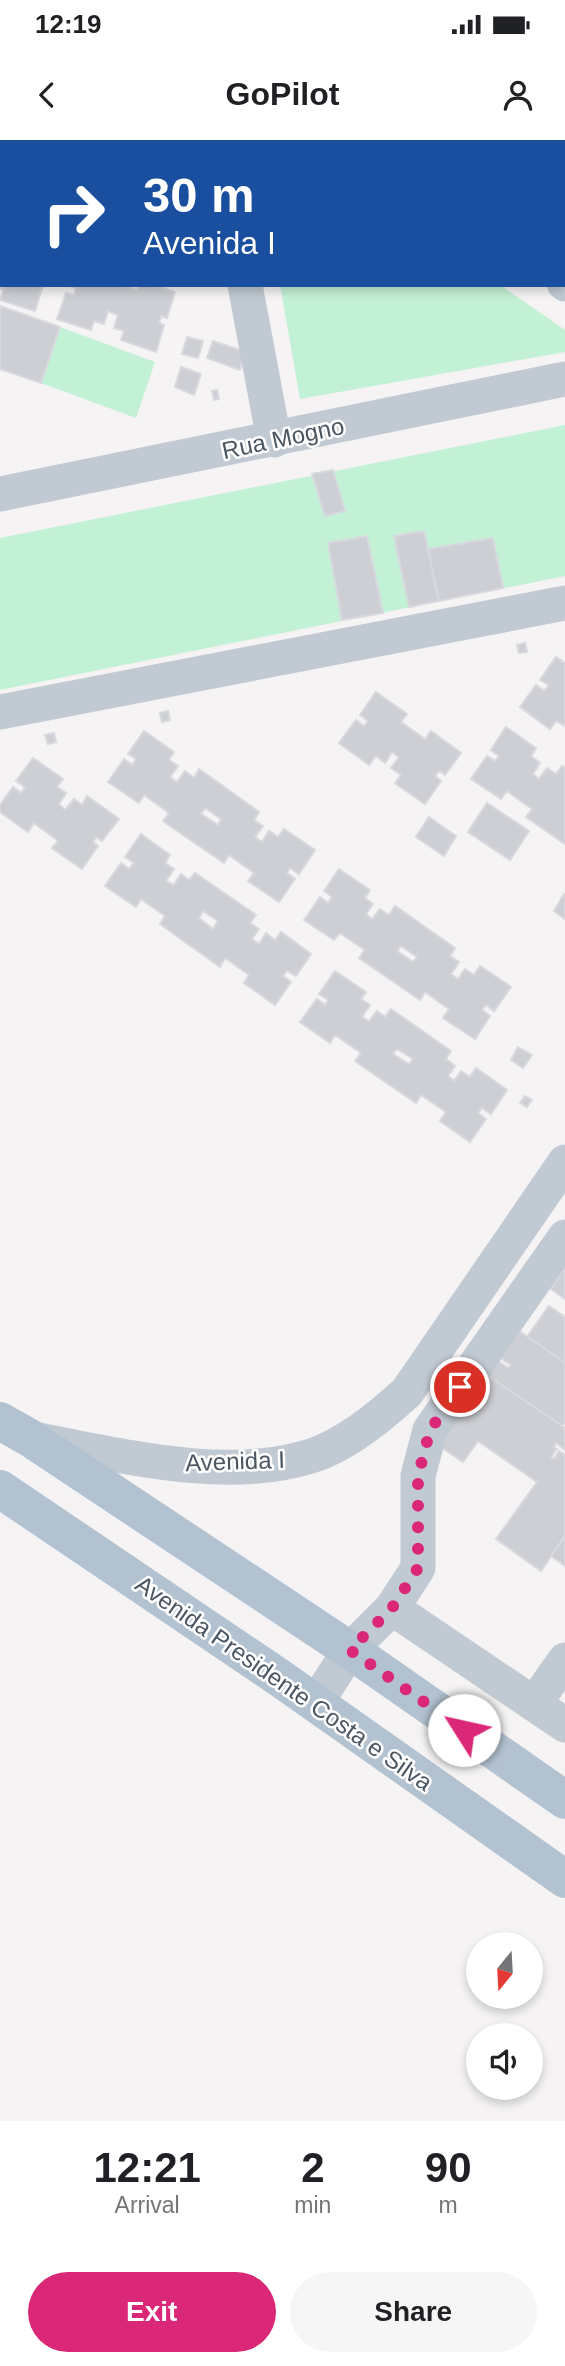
<!DOCTYPE html>
<style>
:root{--surface:#fff;--page:#f6f6f6;--text:#202124;--muted:#757577;--accent:#db2777}
body{margin:0;font-family:Helvetica,sans-serif;background:var(--page);color:var(--text);height:100vh;display:flex;flex-direction:column;font-size:26px;white-space:nowrap}
*{box-sizing:border-box;margin:0}
p{font-size:23px;color:var(--muted)}
.icon{flex:none;width:38px;height:38px;fill:none;stroke:currentColor;stroke-width:2;stroke-linecap:round;stroke-linejoin:round}
.map{position:relative;height:1981px;overflow:hidden}
.sheet{display:flex;flex-direction:column;background:var(--surface);flex:1}
.sheet>*{flex:none}
.banner{position:absolute;left:0px;top:0px;width:565px;height:147px;box-shadow:0 4px 10px #0003;background:#1a4fa0;color:#fff;overflow:hidden}
.needle{width:46px;rotate:198deg}
.fabs{position:absolute;left:466px;top:1792px;display:grid;gap:14px}
.fabs a{display:grid;place-items:center;width:77px;height:77px;border-radius:50%;background:var(--surface);box-shadow:0 4px 10px #0003;font-size:35px}
.pin{position:absolute;display:grid;place-items:center;width:60px;height:60px;color:#fff;margin:-30px;border:4px solid #fff;border-radius:50%;box-shadow:0 2px 7px #0007}
.me{position:absolute;width:77px;margin:-38px;rotate:305deg;stroke-linejoin:round;filter:drop-shadow(0 0 5px #0008)}
.turn{display:flex;align-items:center;gap:24px;height:147px;padding:0 28px;font-size:32px}
.turn .icon{width:91px;height:91px;stroke-width:2.5}
.turn b{display:block;font-size:49px;line-height:60px}
.eta{display:flex;justify-content:space-evenly;align-items:center;height:119px;text-align:center}
.eta b{font-size:42px;font-weight:600;line-height:49px}
.button{display:flex;gap:14px;margin-top:auto;padding:14px 28px}
.button a{flex:1;height:80px;border-radius:42px;background:var(--accent);color:#fff;font-size:28px;font-weight:600;line-height:80px;text-align:center}
.button a+a{background:var(--page);color:var(--text)}
.status{display:flex;justify-content:space-between;align-items:center;height:49px;padding:0 35px;background:var(--surface);direction:ltr}
.status svg{height:19px;fill:currentColor}
header{display:flex;justify-content:space-between;align-items:center;height:91px;padding:0 28px;background:var(--surface);font-size:32px;font-weight:600}
.map>svg:first-child{display:block}
</style>
<div class="status"><b>12:19</b><svg viewBox="0 0 49 12"><path d="M0 12V9h3v3zM5 12V6h3v6zM10 12V3h3v9zM15 12V0h3v12zM26 1h20v11H26zM47 4h2v5h-2z"/></svg></div>
<header><svg class="icon" aria-label="back" viewBox="0 0 24 24"><path d="M15 5l-7 7 7 7"/></svg>GoPilot<svg class="icon" aria-label="person" viewBox="0 0 24 24"><circle cx="12" cy="8" r="4"/><path d="M4 21q1-7 8-7t8 7"/></svg></header>
<div class="map">
<svg width="565" height="1981" viewBox="0 0 565 1981">
<rect width="100%" height="100%" fill="#f5f3f3"/>
<g fill="#c3f1d5">
<polygon points="280,145 500,145 565,190 565,212 300,259"/>
<polygon points="60,187 155,222 136,278 41,243"/>
<polygon points="565,285 565,436 0,550 0,398"/>
</g>
<g fill="#cdcfd5" stroke="#d7d9de" stroke-width="2" fill-rule="evenodd">
<polygon points="91,0 130,0 91,2"/>
<polygon points="527,0 565,0 565,26 564,2"/>
<polygon points="1,13 2,14 2,70 0,69"/>
<polygon points="0,104 2,145 43,145 35,171 0,160 3,150 0,149"/>
<polygon points="123,145 137,150 139,145 154,145 175,152 167,178 161,176 159,183 164,185 156,212 121,200 124,191 114,188 118,175 108,171 104,184 94,181 91,190 57,179 66,153 74,155 76,148 68,145"/>
<polygon points="0,166 60,187 41,243 0,229"/>
<polygon points="187,197 203,201 198,218 182,214"/>
<polygon points="213,201 245,212 240,230 207,218"/>
<polygon points="181,227 201,234 194,255 175,247"/>
<polygon points="217,250 219,259 214,260 212,251"/>
<polygon points="333,330 345,371 325,376 312,334"/>
<polygon points="424,391 439,461 409,467 394,396"/>
<polygon points="367,396 383,473 342,480 328,403"/>
<polygon points="493,398 503,448 439,461 428,409"/>
<polygon points="525,503 527,512 519,513 517,505"/>
<polygon points="556,517 565,523 565,586 556,581 550,589 520,567 536,545 544,551 549,545 540,540"/>
<polygon points="376,552 407,574 401,582 425,599 431,591 461,613 445,635 439,631 435,636 441,641 425,664 395,643 401,635 391,628 399,617 392,612 385,623 376,616 369,625 339,603 356,580 364,586 368,581 360,575"/>
<polygon points="168,571 170,580 162,582 160,573"/>
<polygon points="506,587 536,608 531,616 540,623 533,634 539,639 547,628 556,634 562,626 565,628 565,704 526,677 532,669 507,651 501,659 471,639 487,616 495,621 499,616 491,610"/>
<path d="M144,591L174,612L169,620L178,626L170,637L177,642L185,631L194,638L199,629L259,672L254,680L263,686L255,697L262,702L269,691L278,697L284,689L315,710L299,734L290,728L287,733L295,739L279,762L248,741L254,733L229,715L224,723L163,681L169,673L144,655L139,663L108,642L124,619L132,625L136,619L128,614ZM205,668L221,679L218,685L201,674Z"/>
<polygon points="54,593 56,602 48,604 45,595"/>
<polygon points="33,618 63,639 57,647 66,653 59,664 65,670 74,659 82,665 87,656 119,679 102,701 96,697 93,702 98,706 82,729 52,708 58,701 34,683 28,692 0,672 0,665 13,647 21,653 25,647 16,641"/>
<polygon points="487,663 529,691 510,720 468,692"/>
<polygon points="429,677 456,696 444,716 416,697"/>
<path d="M141,694L170,715L165,723L174,729L166,741L174,745L181,734L189,740L195,733L256,775L250,783L259,789L252,799L259,804L266,793L275,800L281,792L311,814L296,836L287,831L283,836L291,842L275,865L244,843L249,835L225,818L220,827L160,784L165,776L141,759L136,767L105,746L121,723L129,729L134,723L125,717ZM203,771L218,781L213,789L199,778Z"/>
<path d="M339,729L370,750L365,758L373,764L366,774L372,779L380,769L389,775L395,766L455,808L450,816L459,822L451,834L458,839L465,829L474,835L480,826L511,847L494,871L486,865L482,870L490,876L475,899L443,878L449,869L425,852L420,860L359,818L365,810L340,793L334,800L304,780L320,757L328,763L332,757L324,751ZM401,806L417,817L413,822L397,811Z"/>
<polygon points="564,754 565,755 565,779 554,771"/>
<path d="M335,831L366,852L361,859L370,865L362,877L369,881L377,871L385,877L391,869L451,911L446,919L455,926L448,936L454,941L461,931L470,937L476,928L507,950L491,974L482,968L478,973L486,979L470,1002L440,981L446,972L421,955L416,963L355,921L361,913L335,895L330,903L300,882L317,859L325,865L328,860L319,854ZM397,909L413,919L409,924L393,914Z"/>
<polygon points="518,907 532,915 523,928 511,920"/>
<polygon points="525,956 532,960 527,967 520,963"/>
<polygon points="565,1128 565,1159 551,1149"/>
<polygon points="549,1166 565,1177 565,1223 527,1197"/>
<path d="M514,1187L565,1223V1282L562,1286L481,1231ZM499,1217L511,1225L508,1228L497,1220Z"/>
<polygon points="482,1232 565,1288 565,1310 556,1303 554,1307 557,1309 551,1317 554,1319 559,1311 565,1315 565,1396 541,1431 496,1399 537,1342 478,1301 463,1322 438,1305"/>
<polygon points="565,1396 565,1426 551,1416"/>
</g>
<g fill="none" stroke-linecap="round" stroke-linejoin="round">
<g stroke="#c1cad2" stroke-width="35">
<polyline points="219,0 219,2"/>
<polyline points="358,0 360,2"/>
<polyline points="433,0 435,2"/>
<polyline points="564,92 565,93"/>
<polyline points="564,143 565,144"/>
<polyline points="245,145 274,300"/>
<polyline points="0,354 565,239"/>
<polyline points="0,572 565,463"/>
<path d="M33,1299C120,1315 228,1344 314,1315C347,1304 382,1275 407,1252L565,1022"/>
<polyline points="392,1468 565,1585"/>
<polyline points="316,1563 350,1510 392,1468 418,1428 418,1336 430,1290 565,1097"/>
<polyline points="534,1564 565,1520"/>
</g>
<g stroke="#b3c2d1" stroke-width="38">
<polyline points="0,1281 30,1298 357,1515 565,1660"/>
<polyline points="0,1349 277,1536 565,1739"/>
</g>
</g>
<g fill="none" stroke-linecap="round" stroke-linejoin="round">
<polyline stroke="#db2777" stroke-width="12" stroke-dasharray="0 21.6" points="460,1247 430,1290 418,1336 418,1428 392,1468 350,1510 464,1590"/>
</g>
<g text-anchor="middle" dominant-baseline="central" stroke-width="5" stroke-linejoin="round" paint-order="stroke">
<g font-size="24" fill="#4a5661" stroke="#fff">
<text transform="translate(283 298) rotate(-12)">Rua Mogno</text>
<text transform="translate(235 1321) rotate(-2)">Avenida I</text>
<text transform="translate(284 1543) rotate(35)">Avenida Presidente Costa e Silva</text>
</g>
</g>
</svg>
<div class="fabs">
<a><svg class="needle" viewBox="-14 -14 28 28"><path d="M0-13l5 13h-10z" fill="#e53935"/><path d="M0 13l5-13h-10z" fill="#757577"/></svg></a>
<a><svg class="icon" aria-label="sound" viewBox="0 0 24 24"><path d="M4 9h4l5-4v14l-5-4H4zM17 9q2 3 0 6"/></svg></a>
</div>
<div class="pin" style="left:460px;top:1247px;background:#d93025"><svg class="icon" aria-label="arrive" viewBox="0 0 24 24"><path d="M6 21V4h12l-3 4 3 4H6"/></svg></div>
<svg class="me" style="left:464px;top:1590px" viewBox="-20 -20 40 40"><circle r="19" fill="#fff"/><path d="M0-13L10 11 0 6-10 11z" fill="#db2777"/></svg>
<div class="banner">
<div class="turn"><svg class="icon" aria-label="right" viewBox="0 0 24 24"><path d="M7 20v-9h11M14 6l5 5-5 5"/></svg><div><b>30 m</b>Avenida I</div></div>
</div>
</div>
<section class="sheet">
<div class="eta">
<div><b>12:21</b><p>Arrival</p></div>
<div><b>2</b><p>min</p></div>
<div><b>90</b><p>m</p></div>
</div>
<div class="button"><a>Exit</a><a>Share</a></div>
</section>
